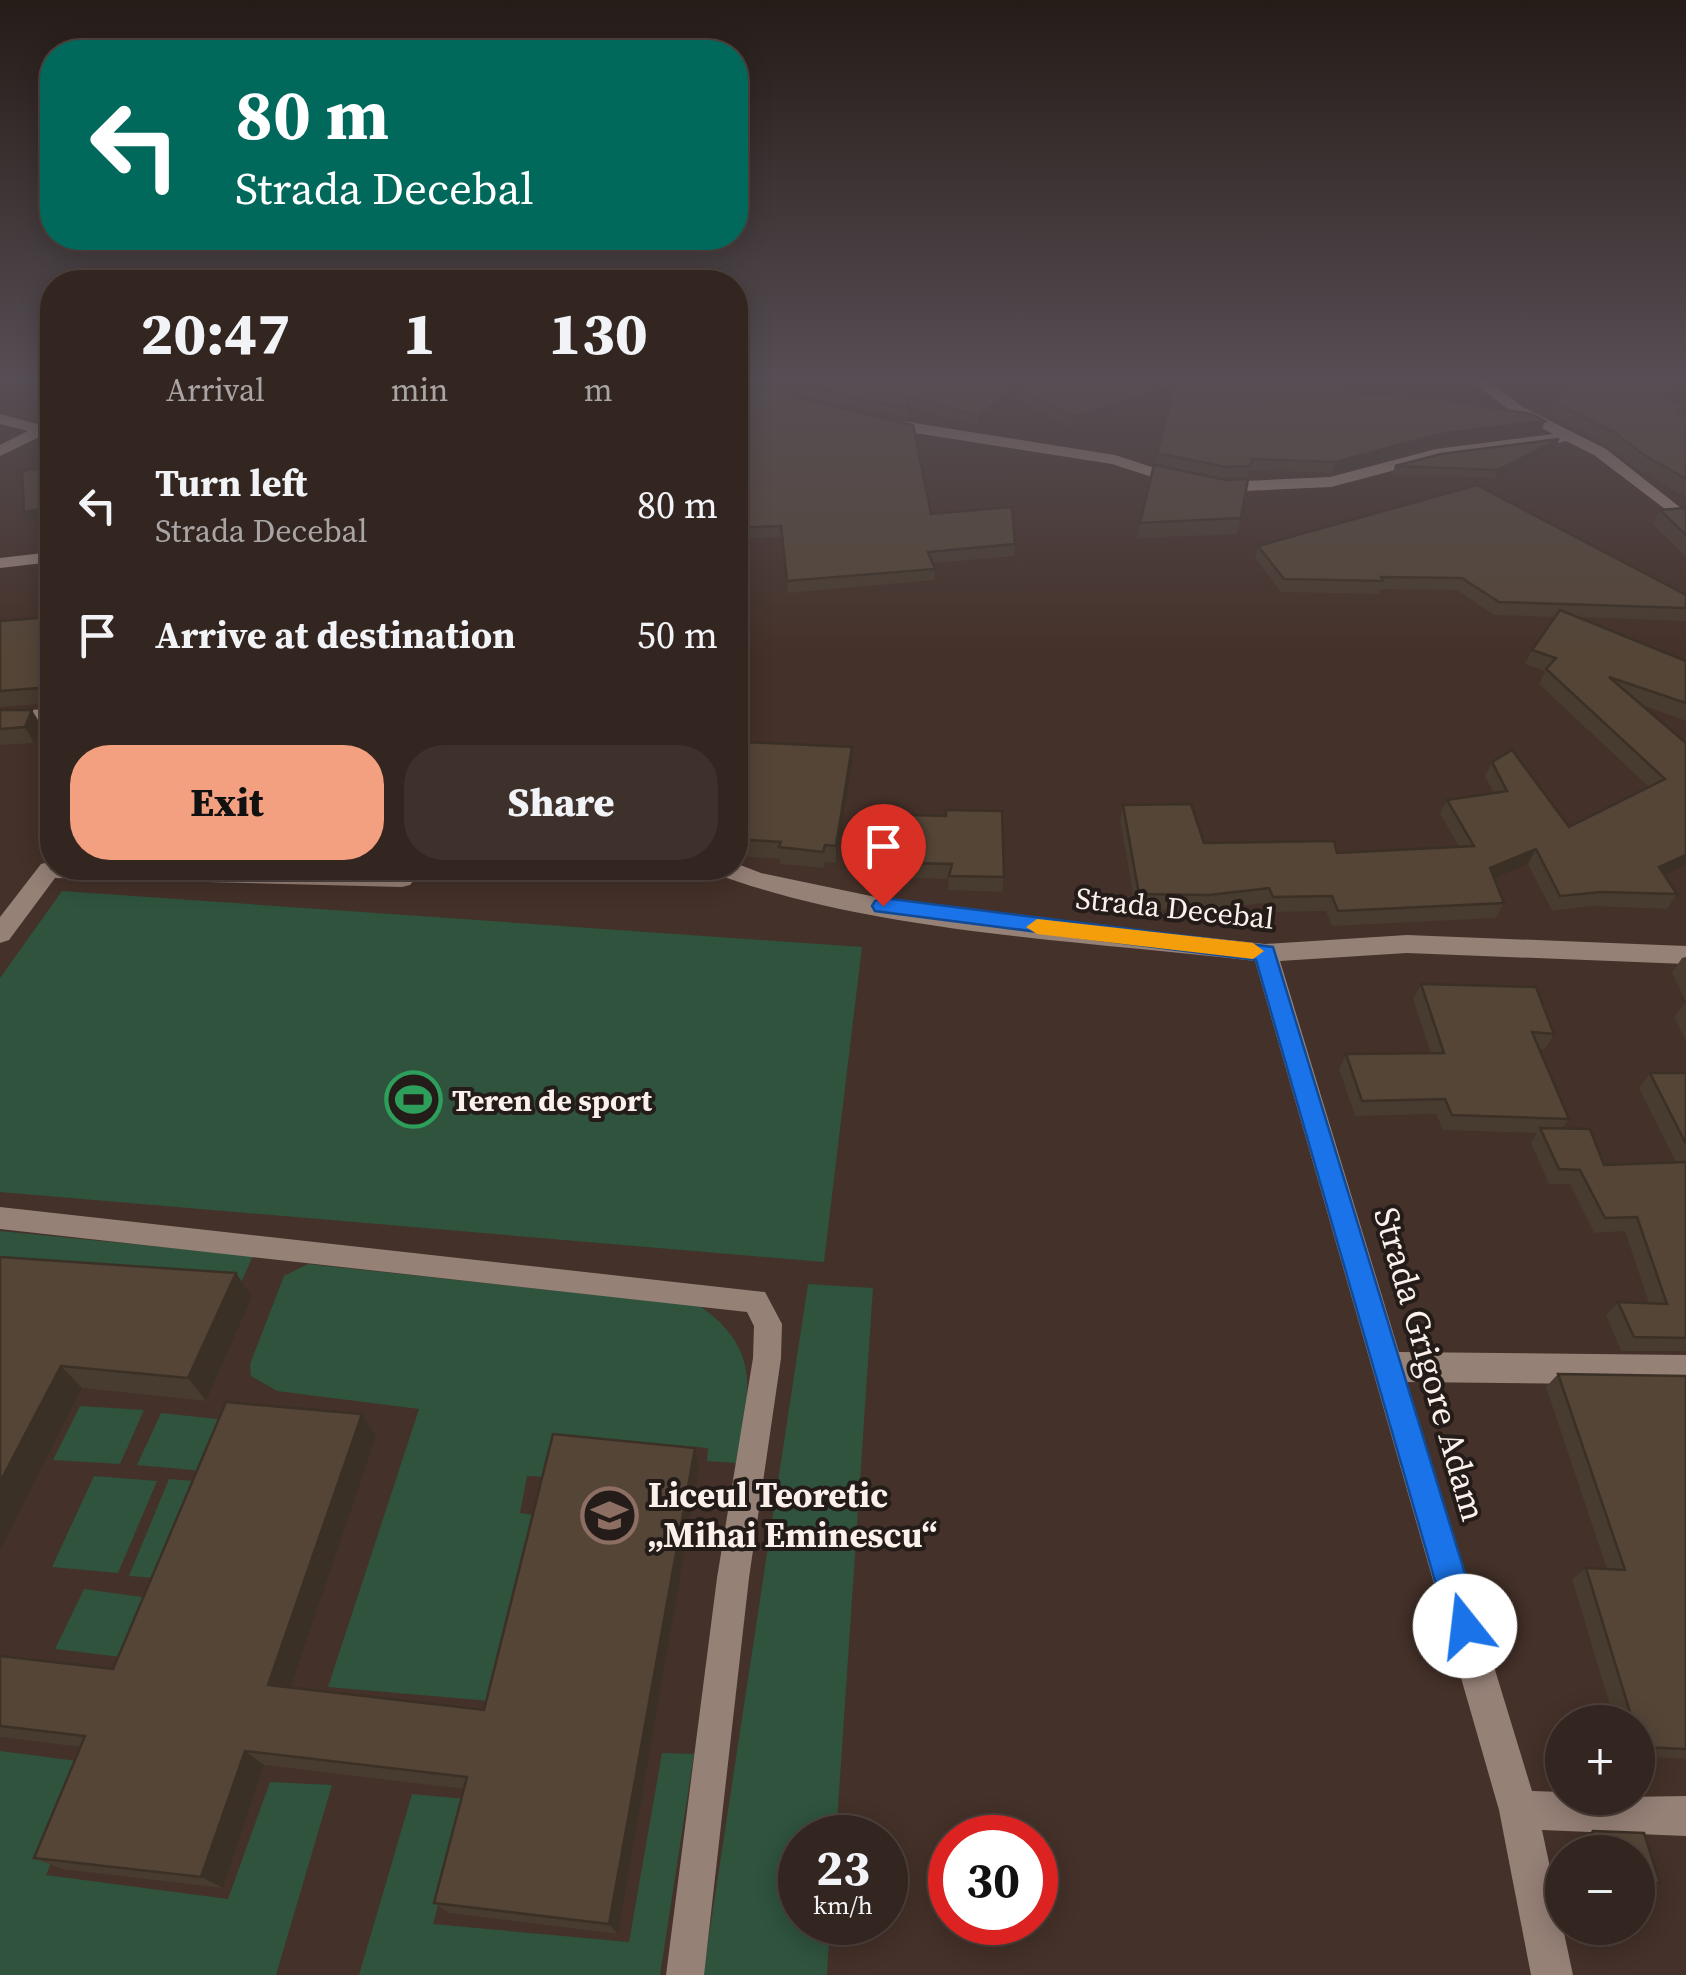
<!DOCTYPE html>
<meta charset="utf-8">
<style>
:root{--surface:#33251f;--page:#3e312c;--text:#f1f3f6;--muted:#a9a5a4;--line:#4e423d;--accent:#f2a07f}
body{margin:0;font-family:"Source Serif 4",serif;background:var(--page);color:var(--text);height:100vh;display:flex;flex-direction:column;font-size:38px;white-space:nowrap}
*{box-sizing:border-box;margin:0}
p{font-size:32px;color:var(--muted)}
.icon{flex:none;width:55px;height:55px;fill:none;stroke:currentColor;stroke-width:2;stroke-linecap:round;stroke-linejoin:round}
.map{position:relative;flex:1;overflow:hidden}
.details{position:absolute;left:40px;top:270px;width:708px;height:610px;display:flex;flex-direction:column;background:var(--surface);border-radius:40px;box-shadow:0 5px 25px #0003,0 0 0 2px var(--line)}
.details>*{flex:none}
.hud{position:absolute;left:40px;top:40px;width:708px;height:210px;border-radius:40px;box-shadow:0 5px 25px #0003,0 0 0 2px var(--line);background:#00695c;color:#fff;overflow:hidden}
.fabs{position:absolute;left:1545px;top:1705px;display:grid;gap:20px}
.fabs a{display:grid;place-items:center;width:110px;height:110px;border-radius:50%;background:var(--surface);box-shadow:0 5px 25px #0003,0 0 0 2px var(--line);font-size:50px}
.speed{position:absolute;left:778px;top:1815px;display:flex;gap:20px;font-size:50px;font-weight:700;text-align:center}
.speed>*{display:grid;place-content:center;width:130px;height:130px;border-radius:50%;background:var(--surface);box-shadow:0 5px 25px #0003,0 0 0 2px var(--line);line-height:1}
.speed small{font-size:25px;font-weight:400}
.speed .limit{border:15px solid #d22;background:#fff;color:#111}
.pin{position:absolute;display:grid;place-items:center;width:85px;height:85px;color:#fff;margin:-102px -42px;border-radius:50% 50% 50% 0;rotate:-45deg;box-shadow:0 0 10px #0007}
.pin .icon{rotate:45deg}
.me{position:absolute;width:110px;margin:-55px;rotate:344deg;stroke-linejoin:round;filter:drop-shadow(0 0 8px #0008)}
.turn{display:flex;align-items:center;gap:35px;height:210px;padding:0 30px;font-size:45px}
.turn .icon{width:130px;height:130px;stroke-width:2.5}
.turn b{display:block;font-size:70px;line-height:85px}
.eta{display:flex;justify-content:space-evenly;align-items:center;height:170px;text-align:center}
.eta b{font-size:60px;font-weight:800;line-height:70px}
.action{display:flex;gap:20px;margin-top:auto;padding:20px 30px}
.action a{flex:1;height:115px;border-radius:40px;background:var(--accent);color:#111;font-size:40px;font-weight:800;line-height:115px;text-align:center}
.action a+a{background:var(--page);color:var(--text)}
ul{padding:0;list-style:none}
li{display:flex;align-items:center;gap:30px;height:130px;padding:0 30px}
li div{flex:1}
li b{display:block;font-size:38px}
li em{font-style:normal}
.map>svg:first-child{display:block}
</style>
<div class="map">
<svg width="1686" height="1975" viewBox="0 0 1686 1975">
<rect width="100%" height="100%" fill="#443129"/>
<g fill="#2f533d">
<polygon points="62,891 862,947 824,1262 0,1192 0,978"/>
<polygon points="0,1231 253,1256 239,1287 0,1269"/>
<path d="M308,1264L700,1306C765,1352 748,1396 736,1463L707,1461L708,1448L574,1436L571,1447L548,1477L527,1476L520,1513L539,1516L490,1701L328,1687L419,1409L277,1391L251,1376L250,1364L284,1276Z"/>
<polygon points="808,1284 873,1288 836,1837 800,1838 800,1922 830,1923 827,1975 703,1975"/>
<polygon points="80,1406 144,1410 120,1464 53,1460"/>
<polygon points="161,1413 236,1421 214,1472 137,1465"/>
<polygon points="94,1476 157,1481 118,1573 52,1567"/>
<polygon points="169,1479 208,1482 170,1579 129,1576"/>
<polygon points="84,1589 163,1600 137,1659 55,1649"/>
<polygon points="0,1751 93,1763 46,1875 228,1899 270,1782 332,1785 276,1975 0,1975"/>
<polygon points="662,1753 694,1754 660,1975 359,1975 412,1794 466,1799 433,1924 629,1942"/>
</g>
<g fill="none" stroke-linecap="round" stroke-linejoin="round">
<polygon fill="#968177" fill-rule="evenodd" points="0,1207 765,1292 782,1324 781,1358 749,1578 704,1975 666,1975 717,1578 753,1358 754,1326 747,1312 0,1229"/>
<g fill="#968177" fill-rule="evenodd">
<polygon points="1466,377 1483,377 1523,407 1606,449 1686,512 1686,525 1594,455 1566,441 1534,449 1437,459 1331,487 1223,492 1158,479 1112,464 883,428 875,423 883,418 1115,455 1167,472 1223,482 1330,477 1436,449 1553,434 1513,413"/>
<polygon points="0,414 41,425 52,421 52,431 0,456 0,445 28,431 0,424"/>
<polygon points="52,552 52,562 0,568 0,558"/>
<polygon points="52,709 52,721 0,723 0,711"/>
<polygon points="49,862 52,868 424,868 410,885 402,887 55,878 9,940 0,943 0,917 41,864"/>
<path d="M735,863L761,873L914,905L1265,944L1407,935L1686,946V964L1407,953L1280,961L1399,1352L1686,1355V1385L1407,1382L1532,1791L1562,1792V1798L1686,1796V1836L1542,1830L1573,1975H1531L1499,1810L1255,961C1084,941 876,933 716,874L713,868H735Z"/>
</g>
</g>
<g fill="#483b2f">
<polygon points="735,377 1373,377 1352,393 1541,432 1436,445 1332,473 1249,470 1248,477 1223,478 1155,464 1172,396 1072,428 1013,397 978,426 909,407 909,418 875,412"/>
<polygon points="735,383 931,514 1015,544 1014,556 933,563 935,569 935,580 788,593 781,537 735,539 737,474 735,474"/>
<polygon points="1668,400 1679,411 1686,414 1686,497 1637,469 1608,446 1550,416 1555,403"/>
<polygon points="1559,439 1556,447 1495,478 1392,475 1395,466"/>
<polygon points="1660,510 1686,510 1686,557 1653,524"/>
<polygon points="1241,518 1237,534 1137,538 1140,523"/>
<polygon points="1258,546 1686,595 1686,621 1577,617 1686,661 1686,721 1642,705 1686,743 1686,865 1664,875 1677,894 1667,909 1592,906 1552,911 1528,864 1494,878 1504,903 1496,918 1332,926 1326,911 1268,912 1265,903 1205,910 1136,909 1120,820 1123,805 1204,843 1337,853 1459,846 1440,814 1447,800 1494,793 1485,776 1492,762 1569,827 1649,787 1539,684 1545,671 1525,664 1532,650 1555,617 1494,615 1457,590 1380,589 1379,594 1281,592 1255,558"/>
<polygon points="52,617 52,703 0,707 0,621"/>
<polygon points="735,706 748,706 749,722 748,742 852,747 852,764 836,863 825,862 823,868 780,864 780,859 735,856"/>
<polygon points="0,710 41,725 34,743 0,745"/>
<polygon points="910,815 1004,877 1002,892 948,890 949,879 912,878"/>
<polygon points="1686,957 1686,1041 1674,1017 1686,1002 1672,973 1682,958"/>
<polygon points="1421,984 1554,1034 1545,1049 1539,1049 1569,1119 1562,1129 1604,1165 1676,1162 1639,1088 1650,1073 1686,1073 1686,1351 1621,1351 1606,1315 1618,1302 1649,1303 1625,1231 1594,1233 1570,1184 1549,1184 1531,1143 1537,1133 1443,1130 1436,1114 1355,1116 1339,1069 1346,1054 1431,1053 1413,999"/>
<polygon points="0,1257 236,1273 252,1297 206,1401 82,1388 0,1551"/>
<polygon points="1558,1374 1686,1376 1686,1759 1638,1756 1638,1722 1615,1722 1572,1579 1586,1568 1607,1569 1546,1387"/>
<polygon points="362,1414 376,1436 290,1688 484,1710 695,1448 699,1469 618,1934 449,1913 434,1903 464,1789 264,1765 223,1888 61,1869 34,1858 80,1747 0,1737 0,1656 113,1669"/>
<polygon points="1593,1831 1644,1833 1660,1883 1650,1887 1638,1886 1638,1852 1574,1852 1584,1836"/>
</g>
<g fill="#3b3026">
<polygon points="1362,377 1373,377 1339,403 1342,392"/>
<polygon points="1682,377 1686,377 1658,413 1664,399"/>
<polygon points="1175,385 1173,395 1072,428 1073,417"/>
<polygon points="1014,387 1013,397 978,426 979,416"/>
<polygon points="1545,421 1541,432 1436,445 1332,473 1335,462 1439,434"/>
<polygon points="1559,439 1556,447 1495,478 1498,470"/>
<polygon points="52,506 52,515 28,521 24,512"/>
<polygon points="748,706 749,722 746,758 745,742"/>
<polygon points="32,710 41,725 34,743 25,727"/>
<polygon points="852,747 852,764 836,863 836,846"/>
<polygon points="1536,849 1528,864 1483,883 1490,868"/>
<polygon points="1686,855 1686,865 1649,882 1659,867"/>
<polygon points="236,1273 252,1297 206,1401 188,1378"/>
<polygon points="61,1366 82,1388 0,1551 0,1482"/>
<polygon points="362,1414 376,1436 286,1701 268,1685"/>
<polygon points="695,1448 699,1469 618,1934 609,1924"/>
<polygon points="245,1751 264,1765 223,1888 201,1877"/>
</g>
<g fill="#544537" stroke="#3b3026" stroke-width="2.5">
<polygon points="774,377 1362,377 1342,392 1437,399 1531,414 1545,421 1439,434 1335,462 1252,459 1250,466 1226,467 1157,453 1175,385 1073,417 1014,387 979,416 907,396 909,407 875,402"/>
<polygon points="1572,377 1682,377 1664,399 1683,404 1678,411 1686,414 1686,479 1644,455 1614,432 1555,403"/>
<polygon points="735,383 913,425 931,514 1012,507 1015,544 928,552 935,569 787,581 781,526 735,528 737,463 735,463"/>
<polygon points="1559,439 1498,470 1395,466 1441,454"/>
<polygon points="1154,465 1226,480 1248,479 1241,518 1140,523"/>
<polygon points="52,466 52,506 24,512 22,471"/>
<polygon points="1477,485 1686,595 1686,608 1499,602 1462,578 1381,577 1383,581 1284,579 1258,546"/>
<polygon points="1684,508 1686,510 1686,535 1660,510"/>
<polygon points="1560,610 1686,661 1686,703 1609,677 1686,743 1686,855 1659,867 1677,894 1601,892 1560,896 1536,849 1490,868 1504,903 1338,911 1332,896 1273,897 1269,888 1209,895 1139,894 1123,805 1191,804 1204,843 1334,841 1337,853 1474,846 1447,800 1507,791 1492,762 1512,750 1569,827 1665,779 1546,669 1556,658 1532,650"/>
<polygon points="52,617 52,687 0,691 0,621"/>
<polygon points="735,706 748,706 745,742 852,747 836,846 825,845 823,852 779,847 781,842 735,839"/>
<polygon points="0,710 32,710 25,727 0,729"/>
<polygon points="946,810 1002,811 1004,877 949,876 952,864 913,863 910,815 946,816"/>
<polygon points="1421,984 1536,987 1554,1034 1532,1032 1569,1119 1452,1115 1445,1099 1362,1101 1346,1054 1444,1053"/>
<polygon points="1650,1073 1686,1073 1686,1144"/>
<polygon points="1540,1128 1590,1129 1604,1165 1686,1162 1686,1338 1634,1337 1618,1302 1667,1304 1637,1217 1605,1218 1580,1170 1559,1169"/>
<polygon points="0,1257 236,1273 188,1378 61,1366 0,1482"/>
<polygon points="1558,1374 1686,1376 1686,1749 1640,1747 1638,1739 1638,1722 1633,1722 1586,1568 1625,1570"/>
<polygon points="226,1402 362,1414 268,1685 484,1710 553,1434 695,1448 609,1924 434,1903 467,1777 245,1751 201,1877 34,1858 85,1736 0,1726 0,1656 113,1669"/>
<polygon points="1593,1831 1644,1833 1660,1883 1638,1882 1638,1852 1584,1852 1583,1847"/>
</g>
<linearGradient id="sky" x2="0" y2="1"><stop stop-color="#251b17"/><stop offset="0.58" stop-color="#564e54"/><stop offset="1" stop-color="#564e54" stop-opacity="0"/></linearGradient>
<rect width="1686" height="654" fill="url(#sky)"/>
<polygon fill="#1a73e8" stroke="#114b97" stroke-width="2.5" points="883,898 1273,947 1481,1626 1476,1637 1465,1642 1453,1637 1448,1626 1256,960 875,911 872,906 875,901"/>
<polygon fill="#f59e0b" points="1037,919 1253,943 1264,951 1253,959 1037,934 1026,927"/>
<defs>
<symbol id="stadium-ring" viewBox="-11 -11 22 22"><circle r="9.5" fill="#241c18" stroke="#2e9e5b" stroke-width="1.5"/><path d="M0-5a6.5 5 0 1 0 0 10a6.5 5 0 1 0 0-10ZM-3.5-1.8h7v3.6h-7Z" fill="#2e9e5b"/></symbol>
<symbol id="school-ring" viewBox="-11 -11 22 22"><circle r="9.5" fill="#241c18" stroke="#8d6e63" stroke-width="1.5"/><path d="M0-5L7-2L0 1L-7-2ZM-4 1L0 2.5L4 1V4Q0 6-4 4Z" fill="#8d6e63"/></symbol>
</defs>
<g fill-rule="evenodd">
<use href="#stadium-ring" x="382" y="1068" width="63" height="63"/>
<use href="#school-ring" x="578" y="1484" width="63" height="63"/>
</g>
<g text-anchor="middle" dominant-baseline="central" stroke-width="8" stroke-linejoin="round" paint-order="stroke">
<g font-size="30" fill="#fcf0ea" stroke="#241c18">
<text transform="translate(1175 908) rotate(6)">Strada Decebal</text>
</g>
<g font-size="30" font-weight="bold" fill="#fcf0ea" stroke="#241c18" text-anchor="start">
<text x="452" y="1100">Teren de sport</text>
</g>
<g font-size="35" fill="#fcf0ea" stroke="#241c18">
<text transform="translate(1430 1364) rotate(74)">Strada Grigore Adam</text>
</g>
<g font-size="35" font-weight="bold" fill="#fcf0ea" stroke="#241c18" text-anchor="start">
<text x="648" y="1495">Liceul Teoretic<tspan x="648" dy="40">„Mihai Eminescu“</tspan></text>
</g>
</g>
</svg>
<div class="fabs">
<a>+</a>
<a>−</a>
</div>
<div class="speed"><div>23<small>km/h</small></div><div class="limit">30</div></div>
<div class="pin" style="left:883px;top:906px;background:#d93025"><svg class="icon" aria-label="arrive" viewBox="0 0 24 24"><path d="M6 21V4h12l-3 4 3 4H6"/></svg></div>
<svg class="me" style="left:1465px;top:1626px" viewBox="-20 -20 40 40"><circle r="19" fill="#fff"/><path d="M0-13L10 11 0 6-10 11z" fill="#1a73e8"/></svg>
<div class="hud">
<div class="turn"><svg class="icon" aria-label="left" viewBox="0 0 24 24"><path d="M17 20v-9H6M10 6l-5 5 5 5"/></svg><div><b>80 m</b>Strada Decebal</div></div>
</div>
<section class="details">
<div class="eta">
<div><b>20:47</b><p>Arrival</p></div>
<div><b>1</b><p>min</p></div>
<div><b>130</b><p>m</p></div>
</div>
<ul>
<li><svg class="icon" aria-label="left" viewBox="0 0 24 24"><path d="M17 20v-9H6M10 6l-5 5 5 5"/></svg><div><b>Turn left</b><p>Strada Decebal</p></div><em>80 m</em></li>
<li><svg class="icon" aria-label="arrive" viewBox="0 0 24 24"><path d="M6 21V4h12l-3 4 3 4H6"/></svg><div><b>Arrive at destination</b></div><em>50 m</em></li>
</ul>
<div class="action"><a>Exit</a><a>Share</a></div>
</section>
</div>
